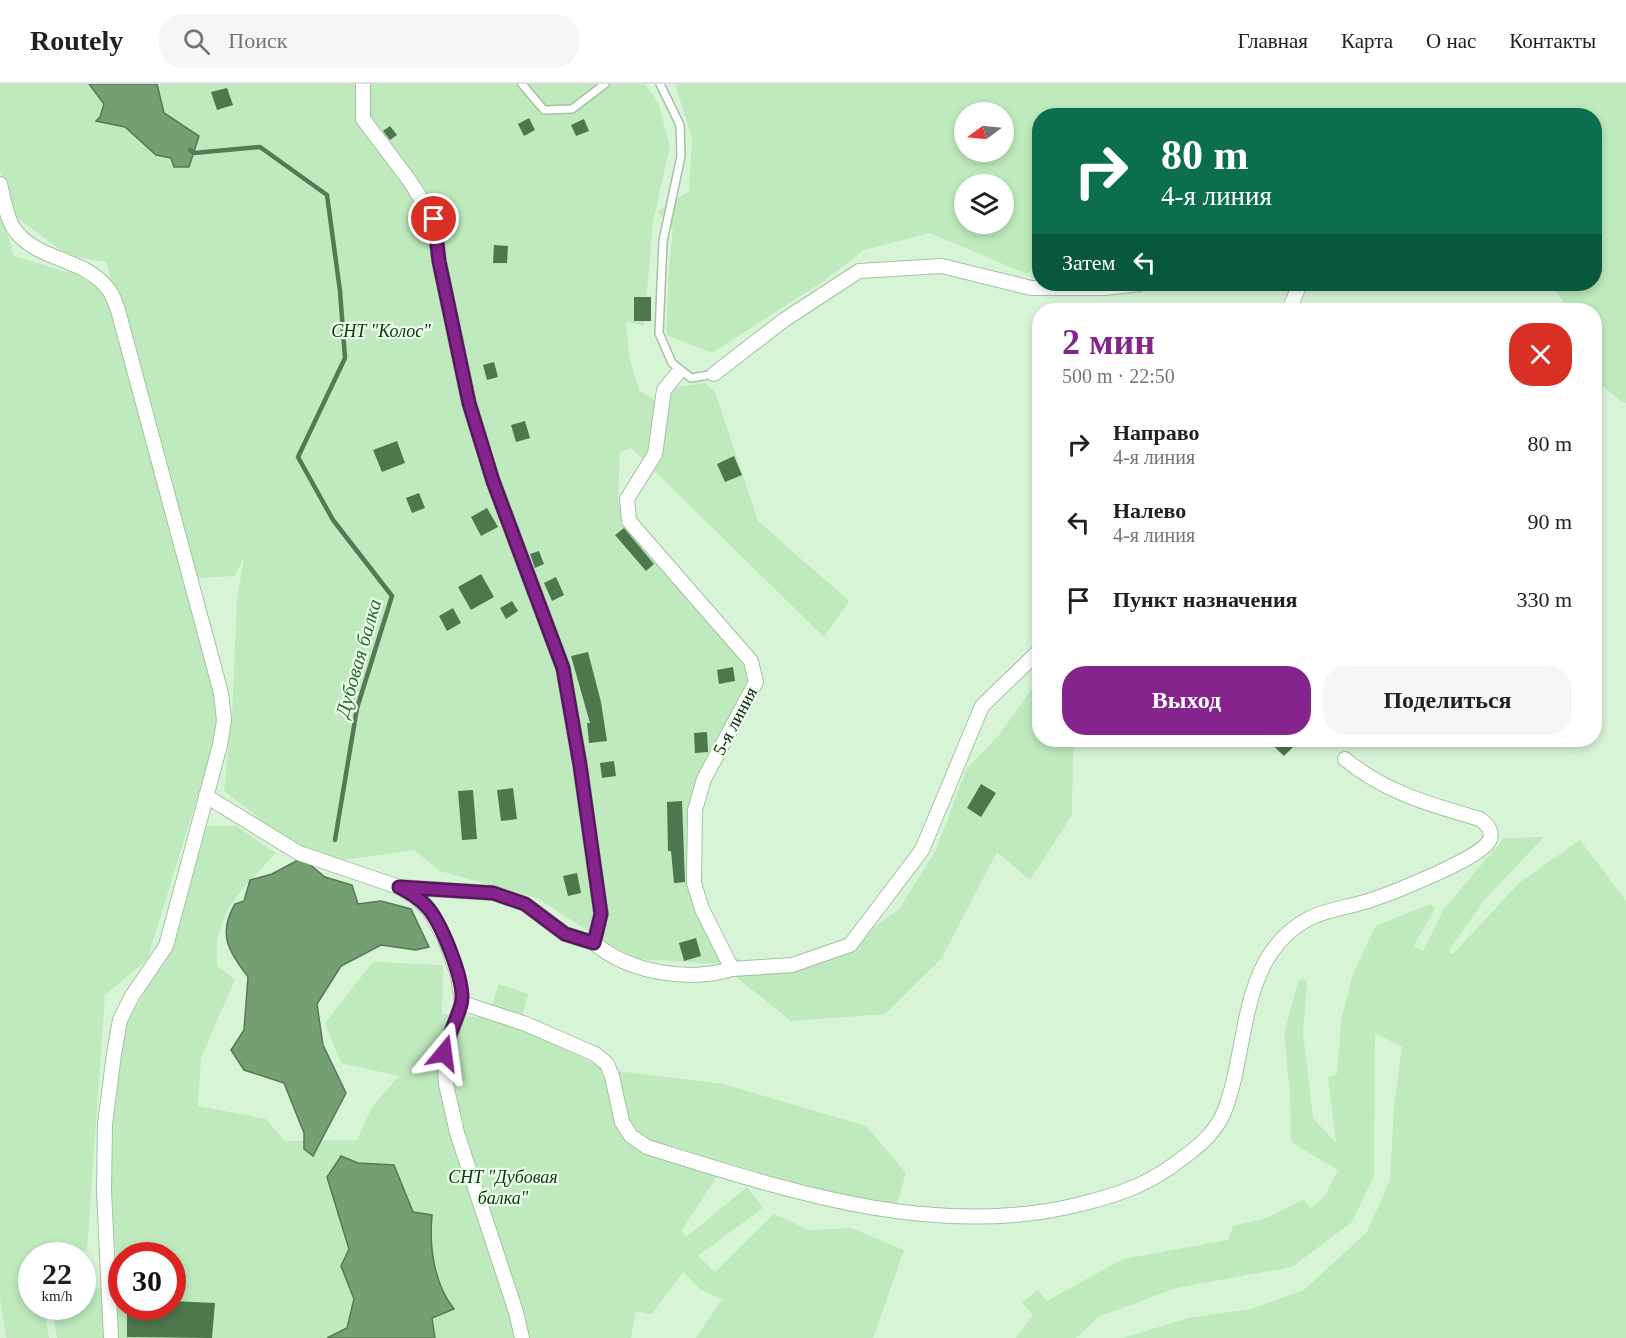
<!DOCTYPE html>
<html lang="ru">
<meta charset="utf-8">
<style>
:root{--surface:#fff;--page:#f6f6f6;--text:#202124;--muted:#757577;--line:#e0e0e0;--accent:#86248e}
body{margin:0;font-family:"Times New Roman",serif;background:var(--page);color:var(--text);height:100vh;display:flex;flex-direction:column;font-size:22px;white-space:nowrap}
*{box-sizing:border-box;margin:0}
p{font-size:20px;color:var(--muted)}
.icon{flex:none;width:33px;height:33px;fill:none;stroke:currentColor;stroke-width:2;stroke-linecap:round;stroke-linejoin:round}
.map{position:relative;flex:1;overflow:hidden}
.drawer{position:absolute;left:1032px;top:219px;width:570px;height:444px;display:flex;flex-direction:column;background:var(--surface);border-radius:24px;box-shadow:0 3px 9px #0003}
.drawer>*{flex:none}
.hud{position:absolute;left:1032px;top:24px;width:570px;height:183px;border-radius:24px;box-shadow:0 3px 9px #0003;background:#0b6e4f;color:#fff;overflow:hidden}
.needle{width:39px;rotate:255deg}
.buttons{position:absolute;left:954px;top:18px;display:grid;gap:12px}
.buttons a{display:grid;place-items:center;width:60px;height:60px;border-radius:50%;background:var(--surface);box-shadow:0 3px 9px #0003;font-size:30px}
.speed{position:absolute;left:18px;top:1158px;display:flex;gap:12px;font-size:30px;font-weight:700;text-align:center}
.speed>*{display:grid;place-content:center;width:78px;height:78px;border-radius:50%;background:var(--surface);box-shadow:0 3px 9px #0003;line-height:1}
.speed small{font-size:15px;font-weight:400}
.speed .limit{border:9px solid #d22;background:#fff;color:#111}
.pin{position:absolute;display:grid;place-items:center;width:51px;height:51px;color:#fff;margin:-26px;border:3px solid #fff;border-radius:50%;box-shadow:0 2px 6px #0007}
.me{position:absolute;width:66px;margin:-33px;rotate:16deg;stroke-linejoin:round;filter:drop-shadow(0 0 4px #0008)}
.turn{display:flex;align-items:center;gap:21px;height:126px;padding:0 30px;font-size:27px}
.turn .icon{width:78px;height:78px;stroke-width:2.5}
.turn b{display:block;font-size:42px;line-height:51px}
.then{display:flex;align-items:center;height:57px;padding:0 30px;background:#0003;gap:12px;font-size:22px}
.round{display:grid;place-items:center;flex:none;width:63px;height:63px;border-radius:24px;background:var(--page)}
.overview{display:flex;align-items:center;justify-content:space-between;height:102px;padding:0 30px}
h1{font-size:36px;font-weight:600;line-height:45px;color:var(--accent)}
.primary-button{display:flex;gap:12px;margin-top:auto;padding:12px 30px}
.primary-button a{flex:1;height:69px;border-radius:24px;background:var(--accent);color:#fff;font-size:24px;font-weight:600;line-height:69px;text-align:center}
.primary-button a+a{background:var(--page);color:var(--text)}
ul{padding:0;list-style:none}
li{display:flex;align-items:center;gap:18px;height:78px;padding:0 30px}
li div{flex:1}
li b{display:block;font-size:22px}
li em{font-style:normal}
header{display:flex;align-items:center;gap:36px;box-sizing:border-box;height:84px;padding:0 30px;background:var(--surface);border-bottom:2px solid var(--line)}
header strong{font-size:28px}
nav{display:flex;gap:33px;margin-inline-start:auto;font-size:21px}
.search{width:420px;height:54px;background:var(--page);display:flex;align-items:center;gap:15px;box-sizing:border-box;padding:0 21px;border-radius:24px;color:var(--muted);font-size:22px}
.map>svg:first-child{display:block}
</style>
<header>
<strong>Routely</strong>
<div class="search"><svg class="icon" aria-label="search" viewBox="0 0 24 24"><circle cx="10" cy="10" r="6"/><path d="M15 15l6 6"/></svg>Поиск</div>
<nav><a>Главная</a><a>Карта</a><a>О нас</a><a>Контакты</a></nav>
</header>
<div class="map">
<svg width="1626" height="1254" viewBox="0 0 1626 1254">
<rect width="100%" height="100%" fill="#d8f4d7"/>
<g fill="#beeabd" fill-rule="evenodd">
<polygon points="0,0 645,0 658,19 670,62 653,138 644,242 626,238 630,276 639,306 665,323 672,304 705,299 715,308 758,437 849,517 824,553 631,364 620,368 618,416 652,466 747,577 751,599 710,673 689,722 690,814 715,864 767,889 850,861 899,825 936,766 967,684 999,651 1039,595 1040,656 1079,656 1073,666 1072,731 1030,796 997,768 941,875 885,930 791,937 720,880 639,875 608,860 537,814 440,787 414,766 344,776 304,769 224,707 232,631 237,516 244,473 235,492 198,494 106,178 69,172 11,129 0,86"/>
<path d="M675,0H1626V319L1621,317L1595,296L1594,226H1570L1550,200H1594V32H1040L1039,179L1027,190L930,149L864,166L824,197L712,269L666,251L669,184L673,145L657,128L689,107L692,54ZM964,28H1004V68H964ZM964,100H1004V140H964Z"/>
<polygon points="0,124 14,172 78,191 112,213 222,633 147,876 105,911 87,1166 74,1171 32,1172 32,1222 43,1223 49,1254 6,1254 0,1214"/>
<path d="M204,742H236L276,769C243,805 212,829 217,882L235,896L201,973L198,1022L266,1035L285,1057L357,1056L372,1023L399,992L341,979L325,939L373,878L443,881L442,930L487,934L499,900L528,910L519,944L608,986L723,1000L866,1042L906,1089L897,1119L834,1110L726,1079L681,1147L686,1153L747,1103L763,1124L698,1172L715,1188L774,1130L809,1146L851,1144L904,1166L873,1254H696L722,1215L701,1206L683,1188L652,1230L636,1227L631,1254H57L52,1223L82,1222L83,1205L118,1204L109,1073V1023L121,948L166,873ZM122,1172H172V1222H122Z"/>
<polygon points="1544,753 1486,814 1448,867 1453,870 1520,798 1580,756 1626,817 1626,1254 1123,1254 1188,1234 1251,1225 1304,1206 1367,1148 1390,1096 1394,1022 1402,963 1375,949 1374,1092 1352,1138 1292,1183 1176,1204 1098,1233 1076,1254 1016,1254 1033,1231 1022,1219 1037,1206 1047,1217 1123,1175 1228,1156 1233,1142 1267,1134 1304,1115 1310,1125 1325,1112 1338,1086 1291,1058 1290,1009 1284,950 1299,895 1307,896 1303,948 1313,1034 1336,1059 1328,993 1337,990 1341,936 1353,890 1376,842 1430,820 1435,824 1414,862 1423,867 1444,825 1504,754"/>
</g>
<g fill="#739f73" stroke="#567856" stroke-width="1.5">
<polygon points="89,0 157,0 164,29 199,52 189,83 174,83 171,74 156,71 125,43 96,37 100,33 104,20"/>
<path d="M302,774L325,793L352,801L358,820L381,817L411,825L429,863L416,866L381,861L341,882L317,920L323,961L346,1009L313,1072L304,1065V1049L284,999L244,986L231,966L244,946L248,893C229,867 217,851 235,820L244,817L250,796L272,790Z"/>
<path d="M341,1072L358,1079L394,1081L413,1128L432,1131C429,1163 434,1200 454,1225L432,1234L435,1254H327L347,1244L354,1215L341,1182L349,1165L327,1093Z"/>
</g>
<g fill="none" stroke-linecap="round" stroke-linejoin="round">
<polyline stroke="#567856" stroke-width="4.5" points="190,66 194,69 260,63 327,111 340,207 345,274 298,373 333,436 392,512 357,624 335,756"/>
</g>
<g fill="#4d774d">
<polygon points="227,4 233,21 217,26 211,8"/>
<polygon points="529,34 535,46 524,52 518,40"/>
<polygon points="584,35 589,47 576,52 571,41"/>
<polygon points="390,42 397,51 390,56 383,47"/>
<polygon points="494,161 508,162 507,179 493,179"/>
<rect x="634" y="213" width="17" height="24"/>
<polygon points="494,278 498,293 487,296 483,281"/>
<polygon points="525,337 530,354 516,358 511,341"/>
<polygon points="397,357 405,379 382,388 373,366"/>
<polygon points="734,372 742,391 725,398 717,380"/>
<polygon points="419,409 425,424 412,429 406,414"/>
<polygon points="487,424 498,443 481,452 471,433"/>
<polygon points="624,444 654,480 646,487 615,451"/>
<polygon points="539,467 544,480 535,484 530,470"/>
<polygon points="481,490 494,513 471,526 458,503"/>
<polygon points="556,493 564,511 552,517 544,499"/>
<polygon points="512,517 518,527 506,535 500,524"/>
<polygon points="453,524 461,539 447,547 439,532"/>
<polygon points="588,568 601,618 607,657 589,659 587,639 590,639 571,572"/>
<polygon points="733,583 735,597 719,600 717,586"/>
<polygon points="707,648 708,668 695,669 694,649"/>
<polygon points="1267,656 1300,656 1284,672"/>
<polygon points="614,677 616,692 602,694 600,679"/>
<polygon points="981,700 996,709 981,733 967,724"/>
<polygon points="513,704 517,735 501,737 497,706"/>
<polygon points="473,706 477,755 462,756 458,707"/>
<polygon points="682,717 685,798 674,799 671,767 668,767 667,718"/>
<polygon points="577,789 581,809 568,812 563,792"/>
<polygon points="696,854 701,872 684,877 679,859"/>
<polygon points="172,1217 215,1219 212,1254 127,1253 127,1222 172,1222"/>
</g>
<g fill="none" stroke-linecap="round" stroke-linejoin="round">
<defs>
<g id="lane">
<polyline points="522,0 544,26 572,25 605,0"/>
<polyline points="660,0 680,41 681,72 663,157 659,249 672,279 691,294 714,290"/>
</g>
<g id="street">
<polyline points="363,0 363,35 409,96 434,135 439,177 469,319 493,397 563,584 580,681 601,830 594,859 565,850 525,820 493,809 399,803"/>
<path d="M0,100C4,116 7,140 20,152C44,177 87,176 108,205C113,210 115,219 118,226L221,609L224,636L220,661L166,862L132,912L120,936L114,970L105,1040L104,1107L111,1254"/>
<polyline points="1289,226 1300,200"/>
<polyline points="714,290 784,236 859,187 942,182 1031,204 1105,204 1140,200"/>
<polyline points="206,712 299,769 399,803 416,813 429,826 445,855 458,891 462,919 444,969 446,1000 457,1049 516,1228 522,1254"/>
<path d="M594,859C630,889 688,898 732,885L702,825L694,799L695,726L704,695L756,598L751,577L629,437L627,415L655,370L664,306L677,290"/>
<polyline points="732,885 792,881 850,861 922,766 982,622 1040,566"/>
<path d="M462,919L526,940L595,970L607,980L612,992L622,1038L631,1052L647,1063C786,1106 934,1157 1081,1120C1113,1112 1142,1103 1169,1084C1190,1069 1214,1053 1224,1028C1250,963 1237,872 1310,834C1328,825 1351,823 1371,816C1392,809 1481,774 1489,757C1494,748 1487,740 1480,735C1431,721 1384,708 1345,675"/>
</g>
</defs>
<use href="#lane" stroke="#a6c1a5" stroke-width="10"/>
<use href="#street" stroke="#a6c1a5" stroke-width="16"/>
<use href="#lane" stroke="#fff" stroke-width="7"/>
<use href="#street" stroke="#fff" stroke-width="14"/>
</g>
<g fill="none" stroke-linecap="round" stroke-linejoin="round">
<defs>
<path id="route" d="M434,135L439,177L469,319L493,397L563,584L580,681L601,830L594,859L565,850L525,820L493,809L399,803C410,809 421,815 429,825C442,842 467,900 461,921C456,937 448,953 444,969"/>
</defs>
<use href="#route" stroke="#57175c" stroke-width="15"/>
<use href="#route" stroke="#86248e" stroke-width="10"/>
</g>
<g text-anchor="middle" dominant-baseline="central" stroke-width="4.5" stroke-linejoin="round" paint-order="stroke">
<g font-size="18" font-style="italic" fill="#08390d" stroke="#edfeec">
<text x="381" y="247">СНТ "Колос"</text>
<text x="503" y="1093">СНТ "Дубовая<tspan x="503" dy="21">балка"</tspan></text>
</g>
<g font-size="18" fill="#141e14" stroke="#edfeec">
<text transform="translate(735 637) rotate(-62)">5-я линия</text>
</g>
<g font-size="20" font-style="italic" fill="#2a672d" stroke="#edfeec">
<text transform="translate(358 574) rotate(-74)">Дубовая балка</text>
</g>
</g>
</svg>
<div class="buttons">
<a><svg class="needle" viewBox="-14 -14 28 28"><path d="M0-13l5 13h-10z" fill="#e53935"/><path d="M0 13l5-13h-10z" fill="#757577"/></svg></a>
<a><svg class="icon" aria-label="layers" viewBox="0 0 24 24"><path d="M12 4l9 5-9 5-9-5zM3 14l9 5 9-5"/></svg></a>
</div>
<div class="speed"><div>22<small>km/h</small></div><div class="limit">30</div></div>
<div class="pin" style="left:434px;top:135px;background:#d93025"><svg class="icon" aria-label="arrive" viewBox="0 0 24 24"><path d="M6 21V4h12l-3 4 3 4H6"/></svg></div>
<svg class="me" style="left:444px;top:969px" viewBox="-20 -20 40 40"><path d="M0-17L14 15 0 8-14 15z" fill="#86248e" stroke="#fff" stroke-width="4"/></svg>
<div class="hud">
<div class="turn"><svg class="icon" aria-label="right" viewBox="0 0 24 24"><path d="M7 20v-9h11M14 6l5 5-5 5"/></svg><div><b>80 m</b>4-я линия</div></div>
<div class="then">Затем<svg class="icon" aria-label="left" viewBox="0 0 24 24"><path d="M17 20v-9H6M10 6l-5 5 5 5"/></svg></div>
</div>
<section class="drawer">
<div class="overview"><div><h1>2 мин</h1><p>500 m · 22:50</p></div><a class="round" style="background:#d93025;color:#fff"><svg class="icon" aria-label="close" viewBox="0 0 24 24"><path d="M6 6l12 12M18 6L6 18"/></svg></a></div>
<ul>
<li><svg class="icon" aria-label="right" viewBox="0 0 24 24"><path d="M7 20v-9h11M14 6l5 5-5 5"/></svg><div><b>Направо</b><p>4-я линия</p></div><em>80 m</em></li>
<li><svg class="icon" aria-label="left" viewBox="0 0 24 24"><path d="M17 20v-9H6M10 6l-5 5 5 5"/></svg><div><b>Налево</b><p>4-я линия</p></div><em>90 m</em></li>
<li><svg class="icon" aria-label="arrive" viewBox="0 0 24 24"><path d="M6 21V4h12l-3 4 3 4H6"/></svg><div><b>Пункт назначения</b></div><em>330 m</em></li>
</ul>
<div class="primary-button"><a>Выход</a><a>Поделиться</a></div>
</section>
</div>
